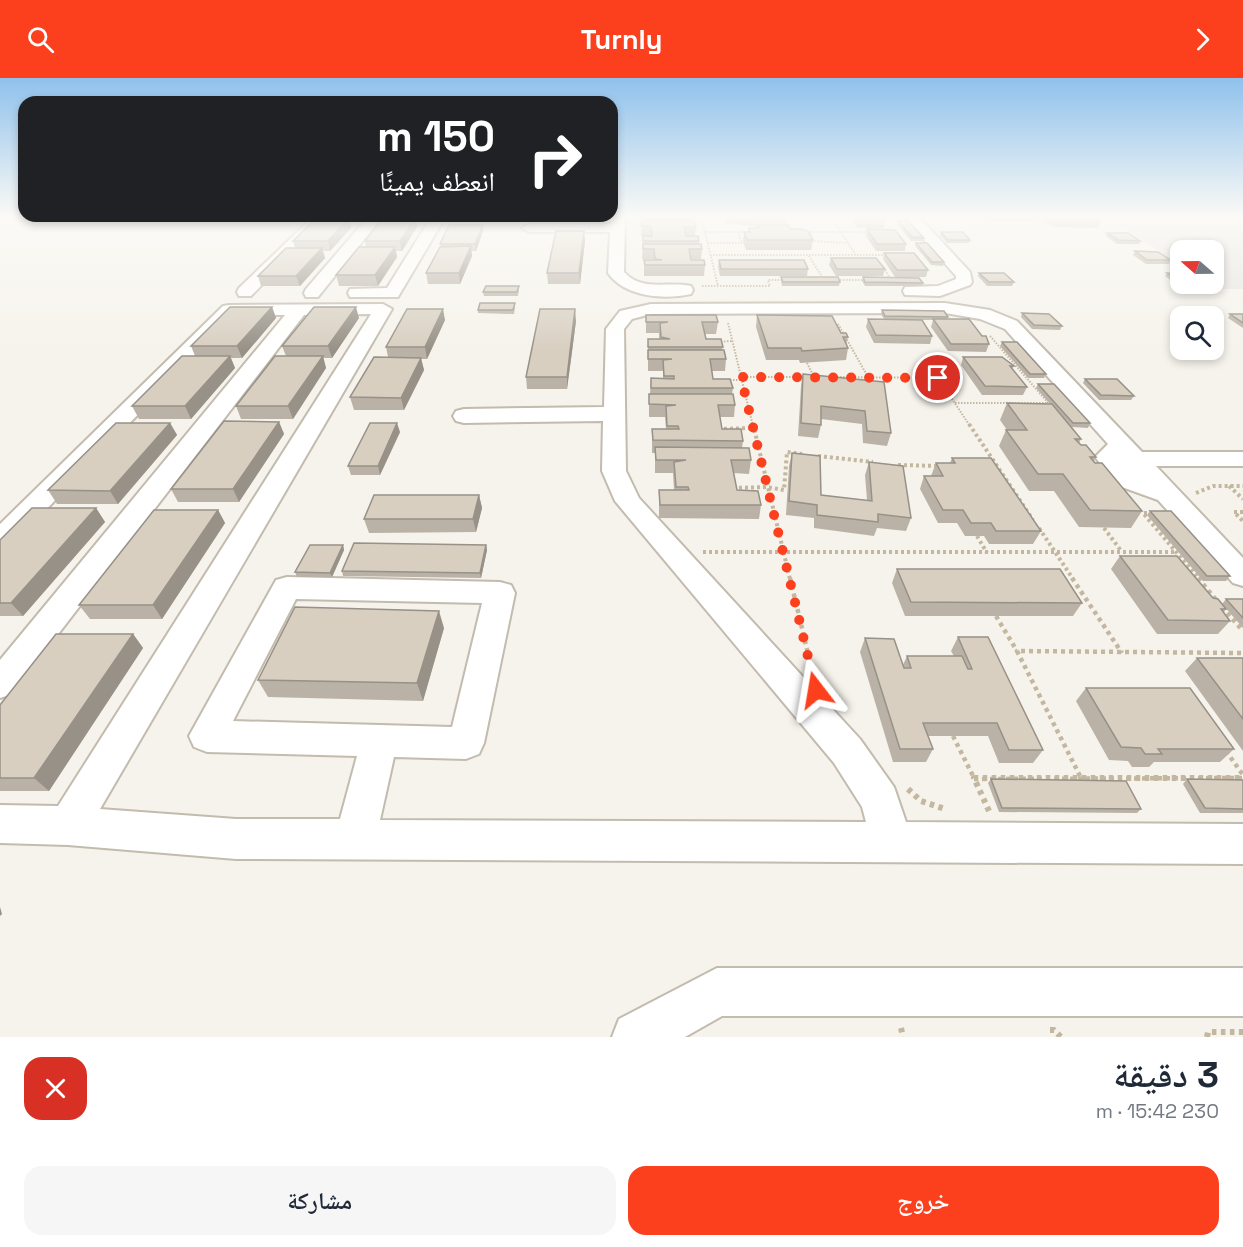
<!DOCTYPE html>
<html lang="ar">
<meta charset="utf-8">
<style>
:root{--surface:#fff;--page:#f6f6f7;--text:#1f2937;--muted:#747a83;--accent:#fc3f1d}
body{margin:0;font-family:"Space Grotesk","Noto Naskh Arabic",sans-serif;background:var(--page);color:var(--text);direction:rtl;height:100vh;display:flex;flex-direction:column;font-size:22px;white-space:nowrap}
*{box-sizing:border-box;margin:0}
p{font-size:20px;color:var(--muted)}
.icon{flex:none;width:33px;height:33px;fill:none;stroke:currentColor;stroke-width:2;stroke-linecap:round;stroke-linejoin:round}
.map{position:relative;height:959px;overflow:hidden;direction:ltr}
.panel{display:flex;flex-direction:column;background:var(--surface);flex:1}
.panel>*{flex:none}
.banner{position:absolute;left:18px;top:18px;width:600px;height:126px;border-radius:18px;box-shadow:0 3px 9px #0003;direction:rtl;background:#202124;color:#fff;overflow:hidden}
.needle{width:39px;rotate:290deg}
.tools{position:absolute;left:1170px;top:162px;display:grid;gap:12px}
.tools a{display:grid;place-items:center;width:54px;height:54px;border-radius:12px;background:var(--surface);box-shadow:0 3px 9px #0003;font-size:30px}
.pin{position:absolute;display:grid;place-items:center;width:51px;height:51px;color:#fff;margin:-26px;border:3px solid #fff;border-radius:50%;box-shadow:0 2px 6px #0007}
.me{position:absolute;width:66px;margin:-33px;rotate:346deg;stroke-linejoin:round;filter:drop-shadow(0 0 4px #0008)}
.turn{display:flex;align-items:center;gap:21px;height:126px;padding:0 24px;font-size:27px}
.turn .icon{width:78px;height:78px;stroke-width:2.5}
.turn b{display:block;font-size:42px;line-height:51px}
.round{display:grid;place-items:center;flex:none;width:63px;height:63px;border-radius:18px;background:var(--page)}
.headline{display:flex;align-items:center;justify-content:space-between;height:102px;padding:0 24px}
h1{font-size:36px;font-weight:600;line-height:45px}
.button{display:flex;gap:12px;margin-top:auto;padding:12px 24px}
.button a{flex:1;height:69px;border-radius:18px;background:var(--accent);color:#fff;font-size:24px;font-weight:600;line-height:69px;text-align:center}
.button a+a{background:var(--page);color:var(--text)}
header{display:flex;justify-content:space-between;align-items:center;height:78px;padding:0 24px;background:var(--accent);color:#fff;font-size:27px;font-weight:600}
.map>svg:first-child{display:block}
</style>
<header><svg class="icon" aria-label="forward" viewBox="0 0 24 24"><path d="M9 5l7 7-7 7"/></svg>Turnly<svg class="icon" aria-label="search" viewBox="0 0 24 24"><circle cx="10" cy="10" r="6"/><path d="M15 15l6 6"/></svg></header>
<div class="map">
<svg width="1243" height="959" viewBox="0 0 1243 959">
<rect width="100%" height="100%" fill="#f6f3ec"/>
<polygon fill="#e5e3e0" points="1117,145 1243,145 1243,211 1216,211 1209,206 1214,206 1214,172 1180,172 1180,187"/>
<g fill="none" stroke-linecap="round" stroke-linejoin="round">
<defs>
<g id="minor">
<polygon points="314,138 329,138 251,218 239,218 237,214 239,210"/>
<polygon points="369,138 383,138 318,219 306,219 304,215 306,211"/>
<polygon points="432,138 446,138 398,219 350,219 348,215 350,211 387,210"/>
<path d="M611,138H625L624,194C642,214 668,203 691,208L693,212L691,216C664,222 625,219 608,195L610,154H529L522,150L529,146H611Z"/>
<polygon points="903,138 918,138 970,194 972,204 970,207 940,218 905,217 903,213 905,209 938,208 956,201 956,198"/>
<path d="M945,225L990,232L1017,243L1142,374H1243V388H1156L1243,480V508L1233,505L1158,422L1119,408L1095,379L1108,366L1005,251L980,241L945,235L651,236L632,241L624,251L626,393L639,420L860,661L894,709L906,744L1243,746V786L236,781L68,767L0,765V727L58,728L371,236L304,237L12,616L0,620V582L285,237H234L10,469L0,471V446L223,228L229,227L383,226L392,231L100,731L236,741H340L357,678L207,674L194,669L189,658L276,502L287,499L500,504L511,507L515,515L484,665L479,676L466,681L394,679L380,742L866,744L862,729L834,685L615,423L602,393L603,343L464,345L456,343L453,338L456,333L464,331L604,329L606,251L620,233L651,226ZM296,521L482,525L452,649L233,643Z"/>
<polygon points="717,890 1243,890 1243,938 722,938 685,959 612,959 619,941"/>
</g>
</defs>
<use href="#minor" stroke="#c2bbae" stroke-width="4"/>
<g stroke="#c4b79f" stroke-width="2" stroke-dasharray="1.5 1.5" stroke-linecap="butt">
<polyline points="701,138 718,208"/>
<polyline points="830,138 856,177"/>
<polyline points="982,138 987,143 1037,143 1031,138 1045,138"/>
<polyline points="1088,138 1102,139"/>
<polyline points="1037,143 1050,146"/>
<polyline points="705,154 751,154"/>
<polyline points="804,154 871,154"/>
<polyline points="812,163 848,165"/>
<polyline points="708,165 742,165 738,154"/>
<polyline points="710,177 888,177"/>
<polyline points="809,178 824,202"/>
<polyline points="879,192 885,192 891,202"/>
<polyline points="837,202 865,202"/>
<polyline points="702,208 770,208 768,202 784,202"/>
<polyline points="728,245 753,348"/>
<polyline points="838,246 868,299"/>
<polyline points="990,258 1050,327"/>
<polyline points="718,264 732,263"/>
<polyline points="807,285 814,299"/>
<polyline points="741,299 806,299"/>
<polyline points="834,299 938,300 970,348"/>
<polyline points="727,302 742,302"/>
<polyline points="955,325 1048,325"/>
</g>
<g stroke="#c4b79f" stroke-width="4" stroke-dasharray="3 3" stroke-linecap="butt">
<polyline points="753,346 790,501"/>
<polyline points="969,346 1033,442"/>
<polyline points="718,351 753,350"/>
<polyline points="818,378 873,384"/>
<polyline points="898,387 939,388"/>
<polyline points="1229,408 1243,421"/>
<polyline points="733,410 767,409 784,412 787,374 802,376"/>
<polyline points="1196,415 1213,408 1243,408"/>
<polyline points="1243,434 1234,434 1243,443"/>
<polyline points="1153,435 1143,435 1199,501"/>
<polyline points="1039,450 1073,501"/>
<polyline points="1104,450 1122,474"/>
<polyline points="977,458 987,475"/>
<polyline points="703,474 1176,474"/>
</g>
<g stroke="#c4b79f" stroke-width="4.5" stroke-dasharray="4 4" stroke-linecap="butt">
<polyline points="790,500 811,588"/>
<polyline points="1072,500 1122,575"/>
<polyline points="1198,500 1217,523"/>
<polyline points="1222,529 1243,553"/>
<polyline points="996,538 1017,573"/>
<polyline points="953,658 974,700"/>
<polyline points="1226,673 1243,697"/>
<polyline points="1080,698 1017,573 1243,575"/>
<polyline points="974,701 1243,700"/>
</g>
<g stroke="#c4b79f" stroke-width="6" stroke-dasharray="4.5 4.5" stroke-linecap="butt">
<polyline points="908,711 921,723 945,731"/>
<polyline points="989,733 974,700 1243,700"/>
<polyline points="901,950 903,959"/>
<polyline points="1050,952 1054,952 1061,959"/>
<polyline points="1207,959 1208,954 1243,954"/>
</g>
<use href="#minor" fill="#fff" fill-rule="evenodd"/>
</g>
<g fill="#bab2a6">
<polygon points="323,138 362,138 357,144 350,144 351,150 330,173 323,173 325,180 300,208 261,208 258,198 295,170 293,163 324,140"/>
<polygon points="386,138 423,138 419,144 416,144 417,149 402,173 396,173 397,179 378,208 339,208 336,197 366,169 365,163 387,140"/>
<polygon points="493,138 490,145 474,145 473,139"/>
<polygon points="642,138 694,141 694,144 696,149 695,158 699,163 699,166 702,171 701,181 691,181 691,182 705,187 704,198 644,198 644,182 654,182 653,181 642,181 643,158 651,158 641,158"/>
<polygon points="726,138 787,138 786,147 790,151 813,162 811,172 746,172 743,164 744,154 748,154 749,150 758,150 758,149 726,145"/>
<polygon points="837,138 884,138 886,140 884,150 857,150 851,140 838,140"/>
<polygon points="984,138 1035,138 1035,139 1034,142 987,142"/>
<polygon points="1042,138 1091,138 1101,143 1098,150 1054,149 1041,141"/>
<polygon points="898,143 924,160 923,163 911,163 897,146"/>
<polygon points="483,147 483,153 476,173 471,173 472,178 460,206 428,206 426,195 440,169 440,166"/>
<polygon points="867,151 906,166 905,173 876,173 866,158"/>
<polygon points="584,153 585,163 580,206 548,206 547,195"/>
<polygon points="941,154 970,162 969,165 947,165 940,157"/>
<polygon points="1107,155 1140,163 1139,166 1117,166 1106,158"/>
<polygon points="916,165 944,184 943,188 931,187 915,168"/>
<polygon points="1135,173 1171,182 1169,186 1146,186 1133,177"/>
<polygon points="884,175 928,192 926,199 895,199 883,181"/>
<polygon points="831,180 885,191 883,198 836,198 829,187"/>
<polygon points="719,182 808,191 807,198 720,198 718,189"/>
<polygon points="979,195 1014,204 1012,208 987,208 978,198"/>
<polygon points="1167,195 1180,195 1180,206 1206,206 1204,208 1179,208 1165,198"/>
<polygon points="781,199 840,204 839,208 782,208 781,203"/>
<polygon points="863,199 923,205 922,208 865,208 862,203"/>
<polygon points="519,212 518,218 484,218 483,214"/>
<polygon points="272,229 276,240 242,280 231,280 235,290 191,341 139,341 132,328 195,278 191,268"/>
<polygon points="515,229 514,236 478,235 478,232"/>
<polygon points="882,232 948,239 947,241 989,266 986,274 948,273 931,249 933,242 922,242 932,258 930,266 874,265 866,249 868,241 884,241 881,236"/>
<polygon points="1022,235 1062,248 1060,252 1032,251 1021,239"/>
<polygon points="1230,236 1243,236 1243,250 1228,240"/>
<polygon points="646,237 718,244 716,256 705,256 706,261 723,269 722,272 726,281 725,293 712,293 713,301 733,310 732,316 735,327 734,339 720,339 722,351 743,363 742,370 751,382 749,396 734,395 737,412 761,427 759,441 659,440 659,412 674,412 673,395 655,395 655,375 652,375 652,351 666,351 665,339 649,339 649,316 650,316 651,300 663,301 663,293 648,293 648,261 659,261 659,255 646,255"/>
<polygon points="757,237 841,255 848,259 846,267 848,270 846,282 800,285 799,282 766,282 756,249"/>
<polygon points="359,240 332,280 323,280 326,290 293,341 241,341 236,328 286,278 282,268"/>
<polygon points="445,242 427,281 421,281 424,292 404,332 354,332 350,319 388,279 386,269"/>
<polygon points="576,243 567,311 527,311 526,299"/>
<polygon points="1002,264 1046,296 1044,300 1028,300 1000,268"/>
<polygon points="963,279 1014,288 1012,291 1027,309 1023,317 982,317 961,287"/>
<polygon points="803,296 884,304 891,355 887,368 863,365 862,346 821,341 821,347 818,360 798,358 801,308"/>
<polygon points="1085,301 1134,318 1131,322 1099,322 1083,305"/>
<polygon points="1038,306 1090,345 1088,350 1072,349 1081,361 1079,365 1096,379 1094,383 1142,433 1131,450 1079,449 1054,413 1029,413 999,368 1006,352 1007,352 1000,342 1007,325 1050,326 1036,310"/>
<polygon points="279,344 284,356 239,424 178,424 171,411"/>
<polygon points="170,345 177,357 118,426 57,426 48,412"/>
<polygon points="400,354 380,397 351,397 348,388"/>
<polygon points="792,375 821,417 867,422 865,397 869,384 911,440 906,453 877,450 874,458 814,450 814,440 786,437 789,388"/>
<polygon points="952,380 1041,453 1033,466 989,466 984,458 965,458 957,445 938,445 920,411 924,398 931,398 936,385 950,385"/>
<polygon points="479,417 482,430 476,454 369,455 364,441"/>
<polygon points="96,430 105,444 23,538 0,538 0,462"/>
<polygon points="218,432 225,445 162,541 90,541 79,527"/>
<polygon points="1150,433 1230,498 1226,503 1203,503 1147,437"/>
<polygon points="343,467 344,472 332,499 297,499 295,494"/>
<polygon points="486,467 487,472 481,500 343,498 342,493"/>
<polygon points="1120,478 1222,526 1226,521 1243,521 1243,550 1223,527 1226,531 1224,534 1230,543 1218,556 1157,556 1111,491"/>
<polygon points="897,491 1082,525 1073,538 905,538 892,505"/>
<polygon points="444,550 423,623 268,619 258,602"/>
<polygon points="133,556 143,570 49,713 0,713 0,627"/>
<polygon points="958,559 1043,672 1033,685 999,685 988,658 928,658 933,671 926,684 893,684 860,574 865,560 903,587 907,578 954,578 951,573"/>
<polygon points="1197,580 1243,580 1243,673 1185,593"/>
<polygon points="1086,610 1234,671 1220,684 1154,684 1149,689 1132,689 1128,683 1109,682 1076,623"/>
<polygon points="991,701 1141,731 1137,735 999,734 988,705"/>
<polygon points="1187,701 1243,702 1243,735 1200,735 1183,706"/>
</g>
<g fill="#979187">
<polygon points="356,138 362,138 357,144"/>
<polygon points="418,138 423,138 419,144"/>
<polygon points="489,138 493,138 490,145"/>
<polygon points="349,140 351,150 330,173 328,163"/>
<polygon points="416,140 417,149 402,173 400,163"/>
<polygon points="483,147 483,153 476,173 475,166"/>
<polygon points="584,153 585,163 580,206 579,195"/>
<polygon points="471,168 472,178 460,206 459,195"/>
<polygon points="395,169 397,179 378,208 375,197"/>
<polygon points="322,170 325,180 300,208 296,198"/>
<polygon points="272,229 276,240 242,280 237,268"/>
<polygon points="356,229 359,240 332,280 328,268"/>
<polygon points="443,231 445,242 427,281 425,269"/>
<polygon points="575,231 576,243 567,311 567,299"/>
<polygon points="230,278 235,290 191,341 185,328"/>
<polygon points="323,278 326,290 293,341 288,328"/>
<polygon points="421,280 424,292 404,332 401,320"/>
<polygon points="279,344 284,356 239,424 233,411"/>
<polygon points="170,345 177,357 118,426 110,413"/>
<polygon points="397,345 400,354 380,397 378,388"/>
<polygon points="479,417 482,430 476,454 473,441"/>
<polygon points="96,430 105,444 23,538 11,525"/>
<polygon points="218,432 225,445 162,541 153,527"/>
<polygon points="343,467 344,472 332,499 330,495"/>
<polygon points="486,467 487,472 481,500 480,495"/>
<polygon points="439,533 444,550 423,623 417,605"/>
<polygon points="133,556 143,570 49,713 34,700"/>
<polygon points="0,829 2,836 0,838"/>
</g>
<g fill="#d8cfc1" stroke="#979187" stroke-width="1.5">
<polygon points="642,138 693,138 694,141 642,141"/>
<polygon points="749,138 787,138 787,140 771,139 770,141"/>
<polygon points="858,138 884,138 886,140 859,140"/>
<polygon points="987,138 1035,138 1035,139 988,139"/>
<polygon points="1049,138 1091,138 1101,143 1057,143"/>
<polygon points="316,140 349,140 328,163 293,163"/>
<polygon points="383,140 416,140 400,163 365,163"/>
<polygon points="898,143 908,143 924,160 912,159"/>
<polygon points="641,144 695,144 696,149 685,149 685,153 686,158 698,158 699,163 643,163 643,158 652,158 651,148 641,148"/>
<polygon points="449,147 483,147 475,166 440,166"/>
<polygon points="758,147 788,147 790,151 802,151 809,154 813,162 747,162 744,154 750,154 749,150 760,150"/>
<polygon points="867,151 895,152 906,166 877,166"/>
<polygon points="556,153 584,153 579,195 547,195"/>
<polygon points="941,154 963,154 970,162 948,162"/>
<polygon points="1107,155 1128,155 1140,163 1118,162"/>
<polygon points="916,165 927,165 944,184 932,184"/>
<polygon points="643,166 701,166 702,171 689,171 691,182 704,182 705,187 645,187 644,182 662,182 655,181 654,171 643,171"/>
<polygon points="471,168 459,195 426,195 440,169"/>
<polygon points="359,169 395,169 375,197 336,197"/>
<polygon points="286,170 322,170 296,198 258,198"/>
<polygon points="1135,173 1158,174 1171,182 1147,182"/>
<polygon points="884,175 914,175 928,192 897,192"/>
<polygon points="831,180 876,180 885,191 837,191"/>
<polygon points="719,182 804,182 808,191 721,191"/>
<polygon points="979,195 1004,195 1014,204 989,204"/>
<polygon points="1167,195 1180,195 1180,204"/>
<polygon points="781,199 838,199 840,204 783,204"/>
<polygon points="863,199 919,200 923,205 865,204"/>
<polygon points="486,208 519,208 517,214 483,214"/>
<polygon points="480,225 515,225 513,232 478,232"/>
<polygon points="230,229 272,229 237,268 191,268"/>
<polygon points="314,229 356,229 328,268 282,268"/>
<polygon points="407,231 443,231 425,269 386,269"/>
<polygon points="540,231 575,231 567,299 526,299"/>
<polygon points="882,232 944,233 948,239 885,238"/>
<polygon points="1022,235 1049,236 1062,248 1034,247"/>
<polygon points="1230,236 1243,236 1243,245"/>
<polygon points="646,237 716,237 718,244 702,244 706,261 721,261 723,269 648,269 648,261 670,261 661,259 660,245 668,244 646,244"/>
<polygon points="757,237 832,238 841,255 846,255 848,259 843,259 848,270 802,273 801,270 768,270"/>
<polygon points="868,241 922,242 932,258 876,257"/>
<polygon points="933,241 969,241 982,258 986,258 989,266 951,266"/>
<polygon points="1002,264 1017,264 1046,296 1030,296"/>
<polygon points="648,272 724,272 726,281 710,281 713,301 730,301 733,310 651,310 651,300 674,301 674,298 664,298 663,282 672,281 648,281"/>
<polygon points="182,278 230,278 185,328 132,328"/>
<polygon points="275,278 323,278 288,328 236,328"/>
<polygon points="374,279 421,280 401,320 350,319"/>
<polygon points="963,279 1002,279 1014,288 1010,288 1027,309 985,308"/>
<polygon points="803,296 884,304 891,355 867,353 865,333 821,328 821,347 801,345"/>
<polygon points="1085,301 1117,301 1134,318 1101,317"/>
<polygon points="1038,306 1054,306 1090,345 1073,345"/>
<polygon points="649,316 733,316 735,327 718,327 722,351 741,351 743,363 653,362 652,351 679,351 678,348 667,348 666,328 676,327 649,326"/>
<polygon points="1007,325 1052,326 1081,361 1075,361 1081,367 1086,367 1096,379 1090,379 1095,385 1102,385 1142,433 1090,432 1063,396 1038,396 1006,352 1027,352"/>
<polygon points="224,343 279,344 233,411 171,411"/>
<polygon points="116,345 170,345 110,413 48,412"/>
<polygon points="370,345 397,345 378,388 348,388"/>
<polygon points="655,369 749,370 751,382 731,382 737,412 758,413 761,427 660,427 659,412 689,412 688,409 676,409 674,384 686,382 656,382"/>
<polygon points="792,375 820,378 821,417 872,423 869,384 903,388 911,440 878,436 878,444 817,437 817,427 789,423"/>
<polygon points="952,380 991,380 1041,453 996,453 991,445 971,445 963,432 943,432 924,398 943,398 936,385 955,385"/>
<polygon points="374,417 479,417 473,441 364,441"/>
<polygon points="32,430 96,430 11,525 0,525 0,462"/>
<polygon points="154,432 218,432 153,527 79,527"/>
<polygon points="1150,433 1171,433 1230,498 1207,498"/>
<polygon points="354,465 486,467 480,495 342,493"/>
<polygon points="310,467 343,467 330,495 295,494"/>
<polygon points="1120,478 1177,478 1213,520 1218,521 1226,531 1221,531 1230,543 1168,542"/>
<polygon points="897,491 1060,491 1082,525 911,524"/>
<polygon points="1226,521 1243,521 1243,540"/>
<polygon points="295,529 439,533 417,605 258,602"/>
<polygon points="56,556 133,556 34,700 0,700 0,627"/>
<polygon points="958,559 988,559 1043,672 1009,672 997,645 923,645 933,671 900,671 865,560 894,561 904,590 911,590 907,578 962,578 968,591 972,591"/>
<polygon points="1197,580 1243,580 1243,641"/>
<polygon points="1086,610 1190,610 1234,671 1158,671 1162,676 1145,676 1141,670 1121,669"/>
<polygon points="991,701 1126,703 1141,731 1002,730"/>
<polygon points="1187,701 1243,702 1243,731 1205,730"/>
</g>
<linearGradient id="sky" x2="0" y2="1"><stop stop-color="#8fc1ec"/><stop offset="0.51" stop-color="#fbfaf6"/><stop offset="1" stop-color="#fbfaf6" stop-opacity="0"/></linearGradient>
<rect width="1243" height="272" fill="url(#sky)"/>
<g fill="none" stroke-linecap="round" stroke-linejoin="round">
<polyline stroke="#fc3f1d" stroke-width="10" stroke-dasharray="0 18" points="816,612 741,299 938,300"/>
</g>
</svg>
<div class="tools">
<a><svg class="needle" viewBox="-14 -14 28 28"><path d="M0-13l5 13h-10z" fill="#e53935"/><path d="M0 13l5-13h-10z" fill="#747a83"/></svg></a>
<a><svg class="icon" aria-label="search" viewBox="0 0 24 24"><circle cx="10" cy="10" r="6"/><path d="M15 15l6 6"/></svg></a>
</div>
<div class="pin" style="left:938px;top:300px;background:#d93025"><svg class="icon" aria-label="arrive" viewBox="0 0 24 24"><path d="M6 21V4h12l-3 4 3 4H6"/></svg></div>
<svg class="me" style="left:816px;top:612px" viewBox="-20 -20 40 40"><path d="M0-17L14 15 0 8-14 15z" fill="#fc3f1d" stroke="#fff" stroke-width="4"/></svg>
<div class="banner">
<div class="turn"><svg class="icon" aria-label="right" viewBox="0 0 24 24"><path d="M7 20v-9h11M14 6l5 5-5 5"/></svg><div><b>150 m</b>انعطف يمينًا</div></div>
</div>
</div>
<section class="panel">
<div class="headline"><div><h1>3 دقيقة</h1><p>230 m · 15:42</p></div><a class="round" style="background:#d93025;color:#fff"><svg class="icon" aria-label="close" viewBox="0 0 24 24"><path d="M6 6l12 12M18 6L6 18"/></svg></a></div>
<div class="button"><a>خروج</a><a>مشاركة</a></div>
</section>
